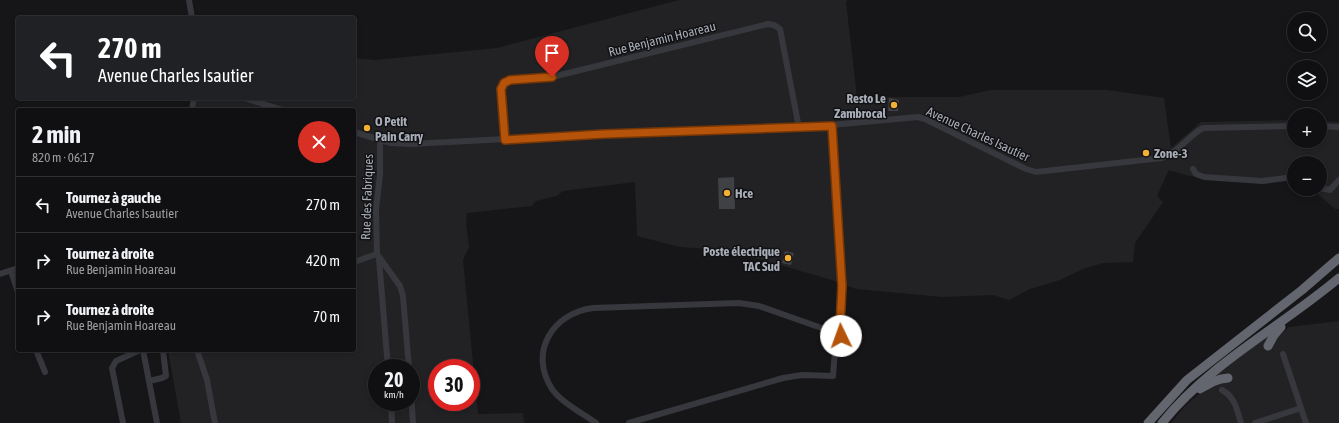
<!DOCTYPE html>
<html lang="fr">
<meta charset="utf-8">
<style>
:root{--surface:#101012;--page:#19191b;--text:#f1f3f6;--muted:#9c9d9f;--line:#303032}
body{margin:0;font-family:"Asap Condensed",sans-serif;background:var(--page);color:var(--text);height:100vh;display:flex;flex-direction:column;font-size:15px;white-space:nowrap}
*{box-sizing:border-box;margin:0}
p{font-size:13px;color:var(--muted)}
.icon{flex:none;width:22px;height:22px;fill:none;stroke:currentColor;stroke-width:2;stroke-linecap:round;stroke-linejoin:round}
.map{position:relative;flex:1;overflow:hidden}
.sheet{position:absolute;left:16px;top:108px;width:340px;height:244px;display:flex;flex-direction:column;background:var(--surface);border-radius:4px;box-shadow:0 2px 6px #0003,0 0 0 1px var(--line)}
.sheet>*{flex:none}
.top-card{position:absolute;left:16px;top:16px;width:340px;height:84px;border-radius:4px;box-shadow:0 2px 6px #0003,0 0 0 1px var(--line);background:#202124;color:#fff;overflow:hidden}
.tools{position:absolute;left:1287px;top:12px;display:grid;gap:8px}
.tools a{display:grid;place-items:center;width:40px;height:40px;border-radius:50%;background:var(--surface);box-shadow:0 2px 6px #0003,0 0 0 1px var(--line);font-size:20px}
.speed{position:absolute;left:368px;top:359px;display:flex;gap:8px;font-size:20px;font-weight:700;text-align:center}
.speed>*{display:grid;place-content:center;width:52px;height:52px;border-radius:50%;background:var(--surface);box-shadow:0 2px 6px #0003,0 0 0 1px var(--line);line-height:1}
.speed small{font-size:10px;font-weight:400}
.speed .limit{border:6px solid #d22;background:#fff;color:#111}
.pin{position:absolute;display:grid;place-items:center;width:34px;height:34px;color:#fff;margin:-41px -17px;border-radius:50% 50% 50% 0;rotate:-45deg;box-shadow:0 0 4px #0007}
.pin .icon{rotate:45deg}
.me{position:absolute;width:44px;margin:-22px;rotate:357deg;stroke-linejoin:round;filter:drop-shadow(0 0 3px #0008)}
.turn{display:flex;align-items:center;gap:14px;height:84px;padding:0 16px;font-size:18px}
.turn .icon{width:52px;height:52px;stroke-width:2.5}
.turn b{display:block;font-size:28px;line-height:34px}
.round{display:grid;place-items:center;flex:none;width:42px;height:42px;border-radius:21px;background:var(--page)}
.summary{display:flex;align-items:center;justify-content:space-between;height:68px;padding:0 16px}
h1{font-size:24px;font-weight:700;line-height:30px}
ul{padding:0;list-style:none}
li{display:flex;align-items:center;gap:12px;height:56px;padding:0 16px;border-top:1px solid var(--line)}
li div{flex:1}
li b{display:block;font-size:15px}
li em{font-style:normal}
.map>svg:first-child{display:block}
</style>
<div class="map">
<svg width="1339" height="423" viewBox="0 0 1339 423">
<rect width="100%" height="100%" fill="#161618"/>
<g fill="#222225" fill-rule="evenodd">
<path d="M679,0H848L846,2L857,97H959L991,90H1107L1164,98L1171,148L1201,122L1294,120V141H1320V121L1339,122V209H1335L1312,189H1320V163H1294V180L1287,178L1267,184L1189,176L1169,170L1157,196L1163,202L1135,243L1133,262L1103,263L1083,269L1060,280L1030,289L1009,300L993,295L942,297L856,289L835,281L763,260L709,249L680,247L637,236L635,182L563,191L557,196L536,201L532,206L467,213L466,222L469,247L463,260L478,414L523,413L524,423H181L168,350H354V110H196L197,98H354V58L375,60L497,48ZM377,368H411V402H377ZM437,368H471V402H437Z"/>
<polygon points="1339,321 1339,423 1171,423 1185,406 1199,394 1214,375 1267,337 1275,339 1289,327"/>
</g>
<g fill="#404145">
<polygon points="889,98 899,100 898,111 888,111"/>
<polygon points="734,177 735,209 719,209 718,178"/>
<polygon points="785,251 794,253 791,265 782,263"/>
</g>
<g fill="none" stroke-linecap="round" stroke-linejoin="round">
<g stroke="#37383d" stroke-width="6">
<polyline points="189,0 192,18"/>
<polyline points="244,98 283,110"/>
<polyline points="192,110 194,98"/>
<polyline points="832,126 842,286 840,331"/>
<polyline points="1320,126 1339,127"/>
<path d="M354,132L391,143L411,144L604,134L799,128L918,117L925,119L1026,169L1036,172L1162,158C1179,152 1188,136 1203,128L1294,126"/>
<polyline points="505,139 501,89 504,83 510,80 552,77 768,24 774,25 780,29 799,128"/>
<polyline points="380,141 380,175 376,209 377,254 400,286 403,296 409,368"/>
<polyline points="1193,169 1196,174 1204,177 1262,181 1294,177"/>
<polyline points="1320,188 1330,190 1339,180"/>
<polyline points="379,259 388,368"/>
<polyline points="354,262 377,254"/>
<polyline points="11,271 18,292"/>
<polyline points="0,274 18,268"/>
<polyline points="834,331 839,316"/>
<polyline points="36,350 45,372"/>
<polyline points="143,350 157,423"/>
<polyline points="197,350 207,380 215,423"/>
<polyline points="1283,354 1306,423"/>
<polyline points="149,381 162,378 166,376 163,350"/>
<path d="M1222,390C1235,397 1237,410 1241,423"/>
<polyline points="411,393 413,423"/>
<polyline points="391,402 392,423"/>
<polyline points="123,423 112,368 116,361 140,350"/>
<path d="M596,423C582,413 562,403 552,389C528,352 553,313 593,308L739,303L759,306L833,332"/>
<polyline points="629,423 783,378 802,375 833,376 836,338"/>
<polyline points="1255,423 1301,408"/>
</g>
<g stroke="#63666e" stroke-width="9">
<polyline points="1268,346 1274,335 1281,327"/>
<path d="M1200,389C1210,383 1216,379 1228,378"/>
<polyline points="1148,423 1187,380 1302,290 1339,258"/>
<path d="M1162,423C1210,363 1281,327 1339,278"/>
</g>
</g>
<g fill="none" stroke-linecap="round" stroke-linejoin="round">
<defs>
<polyline id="route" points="552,77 510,80 504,83 501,89 505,140 604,134 832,126 842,286 840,327 841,336"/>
</defs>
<use href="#route" stroke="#753606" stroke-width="10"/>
<use href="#route" stroke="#b45309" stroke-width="7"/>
</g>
<g fill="#f2b134" stroke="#111113" stroke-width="1.5">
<circle cx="894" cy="105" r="4"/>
<circle cx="367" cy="128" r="4"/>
<circle cx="1146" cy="153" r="4"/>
<circle cx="727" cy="193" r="4"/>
<circle cx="788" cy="258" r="4"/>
</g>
<g text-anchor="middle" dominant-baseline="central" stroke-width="3" stroke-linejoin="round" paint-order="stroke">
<g font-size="13" fill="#a8adb8" stroke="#111113">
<text transform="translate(662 39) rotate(-14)">Rue Benjamin Hoareau</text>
<text transform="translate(978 134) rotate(25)">Avenue Charles Isautier</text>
<text transform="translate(367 197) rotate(-88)">Rue des Fabriques</text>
</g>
<g font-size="13" font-weight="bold" fill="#a8adb8" stroke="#111113" text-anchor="start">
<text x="886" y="98" text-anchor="end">Resto Le<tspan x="886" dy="15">Zambrocal</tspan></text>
<text x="375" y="121">O Petit<tspan x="375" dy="15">Pain Carry</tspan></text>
<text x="1154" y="153">Zone-3</text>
<text x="735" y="193">Hce</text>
<text x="780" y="251" text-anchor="end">Poste électrique<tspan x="780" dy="15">TAC Sud</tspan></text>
</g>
</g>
</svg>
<div class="tools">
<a><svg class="icon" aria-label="search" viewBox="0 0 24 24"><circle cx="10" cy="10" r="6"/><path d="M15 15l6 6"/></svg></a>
<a><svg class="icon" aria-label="layers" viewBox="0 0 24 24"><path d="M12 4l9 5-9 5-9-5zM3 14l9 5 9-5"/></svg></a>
<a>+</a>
<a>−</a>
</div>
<div class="speed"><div>20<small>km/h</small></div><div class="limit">30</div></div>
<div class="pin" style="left:552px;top:77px;background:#d93025"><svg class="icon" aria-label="arrive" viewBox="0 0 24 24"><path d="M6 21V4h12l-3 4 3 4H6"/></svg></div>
<svg class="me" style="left:841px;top:336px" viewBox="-20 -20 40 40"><circle r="19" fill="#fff"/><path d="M0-13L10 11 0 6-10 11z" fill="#b45309"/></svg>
<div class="top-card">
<div class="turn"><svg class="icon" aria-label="left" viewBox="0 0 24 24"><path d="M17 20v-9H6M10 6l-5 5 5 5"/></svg><div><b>270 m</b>Avenue Charles Isautier</div></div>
</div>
<section class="sheet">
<div class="summary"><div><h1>2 min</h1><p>820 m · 06:17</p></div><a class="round" style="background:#d93025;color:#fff"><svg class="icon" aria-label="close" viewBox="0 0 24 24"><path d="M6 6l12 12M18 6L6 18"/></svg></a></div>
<ul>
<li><svg class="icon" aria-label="left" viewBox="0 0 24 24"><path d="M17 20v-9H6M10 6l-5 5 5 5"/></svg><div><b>Tournez à gauche</b><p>Avenue Charles Isautier</p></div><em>270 m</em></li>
<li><svg class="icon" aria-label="right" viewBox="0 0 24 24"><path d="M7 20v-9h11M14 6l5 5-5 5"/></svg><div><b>Tournez à droite</b><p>Rue Benjamin Hoareau</p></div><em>420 m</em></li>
<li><svg class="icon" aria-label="right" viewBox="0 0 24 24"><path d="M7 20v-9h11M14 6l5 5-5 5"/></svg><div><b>Tournez à droite</b><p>Rue Benjamin Hoareau</p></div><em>70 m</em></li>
</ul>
</section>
</div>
